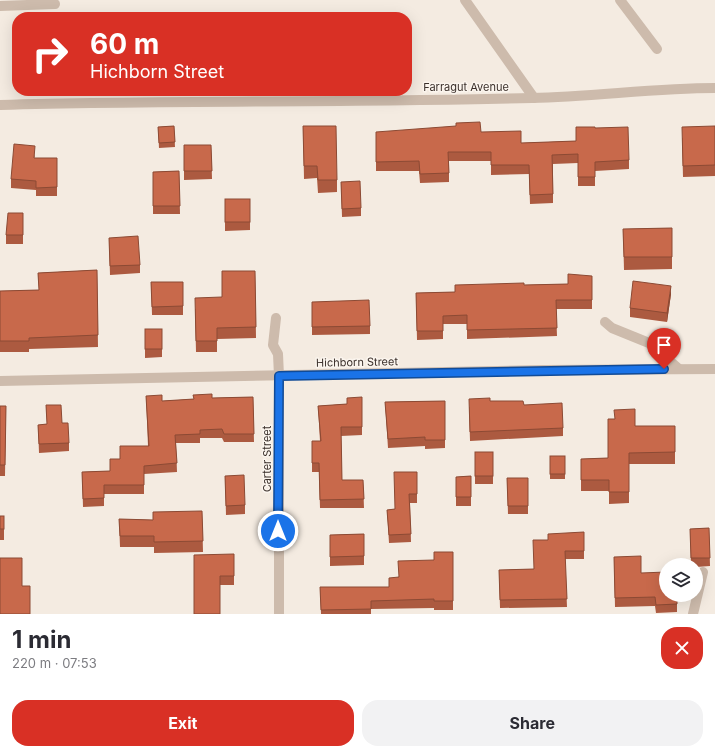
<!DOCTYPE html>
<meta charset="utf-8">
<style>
:root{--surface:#fff;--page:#f2f2f3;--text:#2b2b33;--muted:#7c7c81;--accent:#d93025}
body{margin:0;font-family:Inter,sans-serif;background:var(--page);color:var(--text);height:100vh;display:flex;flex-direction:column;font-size:15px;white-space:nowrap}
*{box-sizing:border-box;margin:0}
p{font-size:13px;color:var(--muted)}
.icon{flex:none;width:22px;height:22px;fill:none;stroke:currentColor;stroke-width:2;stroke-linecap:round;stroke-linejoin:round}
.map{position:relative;height:614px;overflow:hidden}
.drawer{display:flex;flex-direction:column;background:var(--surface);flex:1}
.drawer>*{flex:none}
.banner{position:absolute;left:12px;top:12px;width:400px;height:84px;border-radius:16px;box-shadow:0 4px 16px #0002;background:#d93025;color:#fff;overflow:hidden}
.buttons{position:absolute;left:659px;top:558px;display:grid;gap:8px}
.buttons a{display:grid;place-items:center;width:44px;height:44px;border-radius:50%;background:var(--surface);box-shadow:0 4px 16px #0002;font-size:20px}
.pin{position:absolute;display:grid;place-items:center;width:34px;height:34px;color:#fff;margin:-41px -17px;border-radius:50% 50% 50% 0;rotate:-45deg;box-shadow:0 0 4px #0007}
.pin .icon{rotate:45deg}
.me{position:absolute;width:44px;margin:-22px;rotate:0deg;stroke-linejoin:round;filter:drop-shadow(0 0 3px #0008)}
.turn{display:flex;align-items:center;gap:14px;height:84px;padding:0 12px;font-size:18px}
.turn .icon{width:52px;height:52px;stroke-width:2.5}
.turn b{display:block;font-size:28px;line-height:34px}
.round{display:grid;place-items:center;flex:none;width:42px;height:42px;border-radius:16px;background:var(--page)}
.headline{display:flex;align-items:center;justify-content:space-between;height:68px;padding:0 12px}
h1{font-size:24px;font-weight:700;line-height:30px}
.action{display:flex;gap:8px;margin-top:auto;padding:8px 12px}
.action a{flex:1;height:46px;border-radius:16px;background:var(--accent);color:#fff;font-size:16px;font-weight:700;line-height:46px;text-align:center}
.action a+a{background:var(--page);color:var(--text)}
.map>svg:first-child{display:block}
</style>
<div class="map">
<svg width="715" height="614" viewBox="0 0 715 614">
<rect width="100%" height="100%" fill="#f4ebe1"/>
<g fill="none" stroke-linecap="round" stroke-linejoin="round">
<g stroke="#cdbbac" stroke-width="10">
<polyline points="465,0 534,98"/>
<polyline points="620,0 657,49"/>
<polyline points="0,6 55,4"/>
<path d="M0,105C177,100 355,103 532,98C593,97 654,88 715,88"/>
<polyline points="276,318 273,345 278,354 279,376 279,614"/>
<polyline points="605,322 612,328 649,343 679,369"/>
<polyline points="0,381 544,370 715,369"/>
<polyline points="693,614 703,572"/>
</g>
</g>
<g fill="#ac5a40">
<polygon points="174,126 175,147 159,148 158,127"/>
<polygon points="303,126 337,180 337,192 318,193 317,178 304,179"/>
<polygon points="715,126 715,176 683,177 682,138"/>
<polygon points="595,128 629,160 629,169 595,171 595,186 578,186 578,163 553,164 553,203 530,204 529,174 491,175 491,161 449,161 449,182 420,183 419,171 376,171 376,132 481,132 521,143 576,141"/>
<polygon points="184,145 211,145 212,179 184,180"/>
<polygon points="35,155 34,158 57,158 57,196 36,196 36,190 11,188 11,179"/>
<polygon points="179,171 180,214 153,214 153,172"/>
<polygon points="341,182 361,208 361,216 342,217"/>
<polygon points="225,199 250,199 250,230 225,231"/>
<polygon points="23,213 23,244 6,244 6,235"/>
<polygon points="672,228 672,269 624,270 623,229"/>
<polygon points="109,238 140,265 140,273 110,275"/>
<polygon points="97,270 98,347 29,349 29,352 0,352 0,291 39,290 38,273"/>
<polygon points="255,271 256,338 217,339 217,352 196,352 195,309 222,297"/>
<polygon points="592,276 592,309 556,309 557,336 467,339 467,324 443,324 443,339 417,340 416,293 455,292 524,285 568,284"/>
<polygon points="151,282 183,282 183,315 152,315"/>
<polygon points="671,294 667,322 630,317 630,308"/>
<polygon points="312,302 370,326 370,334 312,335"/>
<polygon points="145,329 162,329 162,357 145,358"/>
<polygon points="146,396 162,401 212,398 253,397 254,442 224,442 222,438 200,438 200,443 176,443 177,472 144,474 144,494 104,494 104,506 83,507 82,472 110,471 120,459 148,446"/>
<polygon points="362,397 362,435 341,436 342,480 363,480 364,508 320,508 319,472 312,472 312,450 320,441 318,406 347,404"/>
<polygon points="445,401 445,448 425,449 425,446 388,448 385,402"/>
<polygon points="490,401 524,405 563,428 563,436 470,441 469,407"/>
<polygon points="46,405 69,443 69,451 39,453 38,425 47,424"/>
<polygon points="0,406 6,406 5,476 0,476"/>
<polygon points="635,426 675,426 675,464 629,464 629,503 609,504 609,491 581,491 581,459 608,458"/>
<rect x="475" y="452" width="18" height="32"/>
<rect x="550" y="456" width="15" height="23"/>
<polygon points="417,472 417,503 410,503 411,542 389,543 387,510 395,509"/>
<polygon points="225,476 245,505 245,514 226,515"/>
<polygon points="471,476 471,506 456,506 456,477"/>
<polygon points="507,478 528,478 528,514 508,514"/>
<polygon points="202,511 203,552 154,553 154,547 120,547 119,519 153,520"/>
<rect x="0" y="516" width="4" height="24"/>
<polygon points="709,528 710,566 696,567 696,565 691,565 690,529"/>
<polygon points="584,532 584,559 565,559 567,607 500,608 499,570 534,569 548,540"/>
<polygon points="364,534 364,565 330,566 330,535"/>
<polygon points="453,552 453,610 434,610 434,608 371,609 371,614 321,614 320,587 389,587 398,577"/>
<polygon points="234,554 234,585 220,585 194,614"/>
<polygon points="614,557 641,573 677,604 677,612 656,613 655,606 615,607"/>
</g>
<polygon fill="#8c4a34" points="671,286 671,294 667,322 667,313"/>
<g fill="#c8694b" stroke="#8c4a34">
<polygon points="480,122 481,132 521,131 521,143 576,141 576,127 595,127 595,128 628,127 629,160 595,162 595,177 578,177 578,154 552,155 553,194 530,195 529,165 491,165 491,152 448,152 449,173 420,174 419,161 376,162 376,132 456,126 456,123"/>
<polygon points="174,126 175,142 159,143 158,127"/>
<polygon points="303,126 336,126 337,180 318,180 317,166 304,166"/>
<polygon points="715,126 715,165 683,166 682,127"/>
<polygon points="14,144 35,146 34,158 57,158 57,187 36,188 36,181 11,179"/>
<polygon points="184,145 211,145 212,171 184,171"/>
<polygon points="179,171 180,206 153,206 153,172"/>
<polygon points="360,181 361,208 342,209 341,182"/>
<rect x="225" y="199" width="25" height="23"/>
<polygon points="8,213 23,213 23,235 6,235"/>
<polygon points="672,228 672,257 624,257 623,229"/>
<polygon points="138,236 140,265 110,266 109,238"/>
<polygon points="97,270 98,335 29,338 29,341 0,341 0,291 39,290 38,273"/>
<polygon points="222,271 255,271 256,327 217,328 217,341 196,341 195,298 222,297"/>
<polygon points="568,274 592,276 592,300 556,300 557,328 467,330 467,315 443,316 443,331 417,331 416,293 455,292 455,285 524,283 524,285 568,284"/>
<polygon points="633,281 671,286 667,313 630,308"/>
<polygon points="151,282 183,282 183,306 152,307"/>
<polygon points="369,300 370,326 312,327 312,302"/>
<rect x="145" y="329" width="17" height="20"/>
<polygon points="212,394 212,398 253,397 254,434 224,434 222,429 200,430 200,434 175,435 177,463 144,466 144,485 104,485 104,498 83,499 82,472 110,471 110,459 120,459 120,446 149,446 146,396 162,395 162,401 194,399 193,395"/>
<polygon points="362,397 362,427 341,427 342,480 363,480 364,499 320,500 319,463 312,463 312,441 321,441 318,406 347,404 347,398"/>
<polygon points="490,398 490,401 523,401 524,405 562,403 563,428 470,432 469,399"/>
<polygon points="445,401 445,440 425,440 425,437 388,439 385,402"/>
<polygon points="46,405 61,405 62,423 68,423 69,443 39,444 38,425 47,424"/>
<polygon points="0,406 6,406 5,465 0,465"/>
<polygon points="635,409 635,426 675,426 675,452 629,453 629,492 609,492 609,480 581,480 581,459 608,458 608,419 615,419 614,410"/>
<rect x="475" y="452" width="18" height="24"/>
<rect x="550" y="456" width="15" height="18"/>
<polygon points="394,472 417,472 417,494 409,494 411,534 389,535 387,510 395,509"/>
<polygon points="244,475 245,505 226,506 225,476"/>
<polygon points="471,476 471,497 456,497 456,477"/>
<polygon points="507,478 528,478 528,506 508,506"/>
<polygon points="202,511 203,541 154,542 154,536 120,536 119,519 153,520 153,512"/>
<rect x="0" y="516" width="4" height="13"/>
<polygon points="709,528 710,558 691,558 690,529"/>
<polygon points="584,532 584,551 565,551 567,599 500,600 499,570 534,569 533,540 548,540 548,534"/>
<polygon points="364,534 364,556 330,557 330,535"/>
<polygon points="434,552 453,552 453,601 434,601 434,599 371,601 371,609 321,610 320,587 389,587 389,578 399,577 398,561 434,560"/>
<polygon points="234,554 234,576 220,576 220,614 194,614 194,555"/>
<polygon points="641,556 641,573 666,572 666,595 677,595 677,604 656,605 655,597 615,598 614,557"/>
<polygon points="0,558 22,558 22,586 30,586 30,614 0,614"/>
</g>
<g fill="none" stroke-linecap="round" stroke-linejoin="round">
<defs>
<polyline id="route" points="278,531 279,376 664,369"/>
</defs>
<use href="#route" stroke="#114b97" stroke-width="10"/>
<use href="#route" stroke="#1a73e8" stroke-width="7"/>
</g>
<g text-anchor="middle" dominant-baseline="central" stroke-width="3" stroke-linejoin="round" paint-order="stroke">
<g font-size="11" fill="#3b302b" stroke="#fbf5ee">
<text x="466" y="87">Farragut Avenue</text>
<text transform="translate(357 362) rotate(-1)">Hichborn Street</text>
<text transform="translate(267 459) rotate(-90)">Carter Street</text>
</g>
</g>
</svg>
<div class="buttons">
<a><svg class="icon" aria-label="layers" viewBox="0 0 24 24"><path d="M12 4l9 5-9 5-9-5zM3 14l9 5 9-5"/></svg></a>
</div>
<div class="pin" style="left:664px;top:369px;background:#d93025"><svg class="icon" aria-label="arrive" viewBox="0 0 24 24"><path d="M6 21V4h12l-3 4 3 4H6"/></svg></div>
<svg class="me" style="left:278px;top:531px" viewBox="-20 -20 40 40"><circle r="17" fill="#1a73e8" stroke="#fff" stroke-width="3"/><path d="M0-11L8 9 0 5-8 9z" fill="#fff"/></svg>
<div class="banner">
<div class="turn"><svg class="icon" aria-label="right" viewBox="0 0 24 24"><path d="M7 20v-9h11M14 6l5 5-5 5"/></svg><div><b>60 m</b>Hichborn Street</div></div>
</div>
</div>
<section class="drawer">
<div class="headline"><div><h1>1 min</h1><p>220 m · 07:53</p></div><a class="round" style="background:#d93025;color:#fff"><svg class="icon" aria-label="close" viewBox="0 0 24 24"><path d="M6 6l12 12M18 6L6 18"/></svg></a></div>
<div class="action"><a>Exit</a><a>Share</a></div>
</section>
